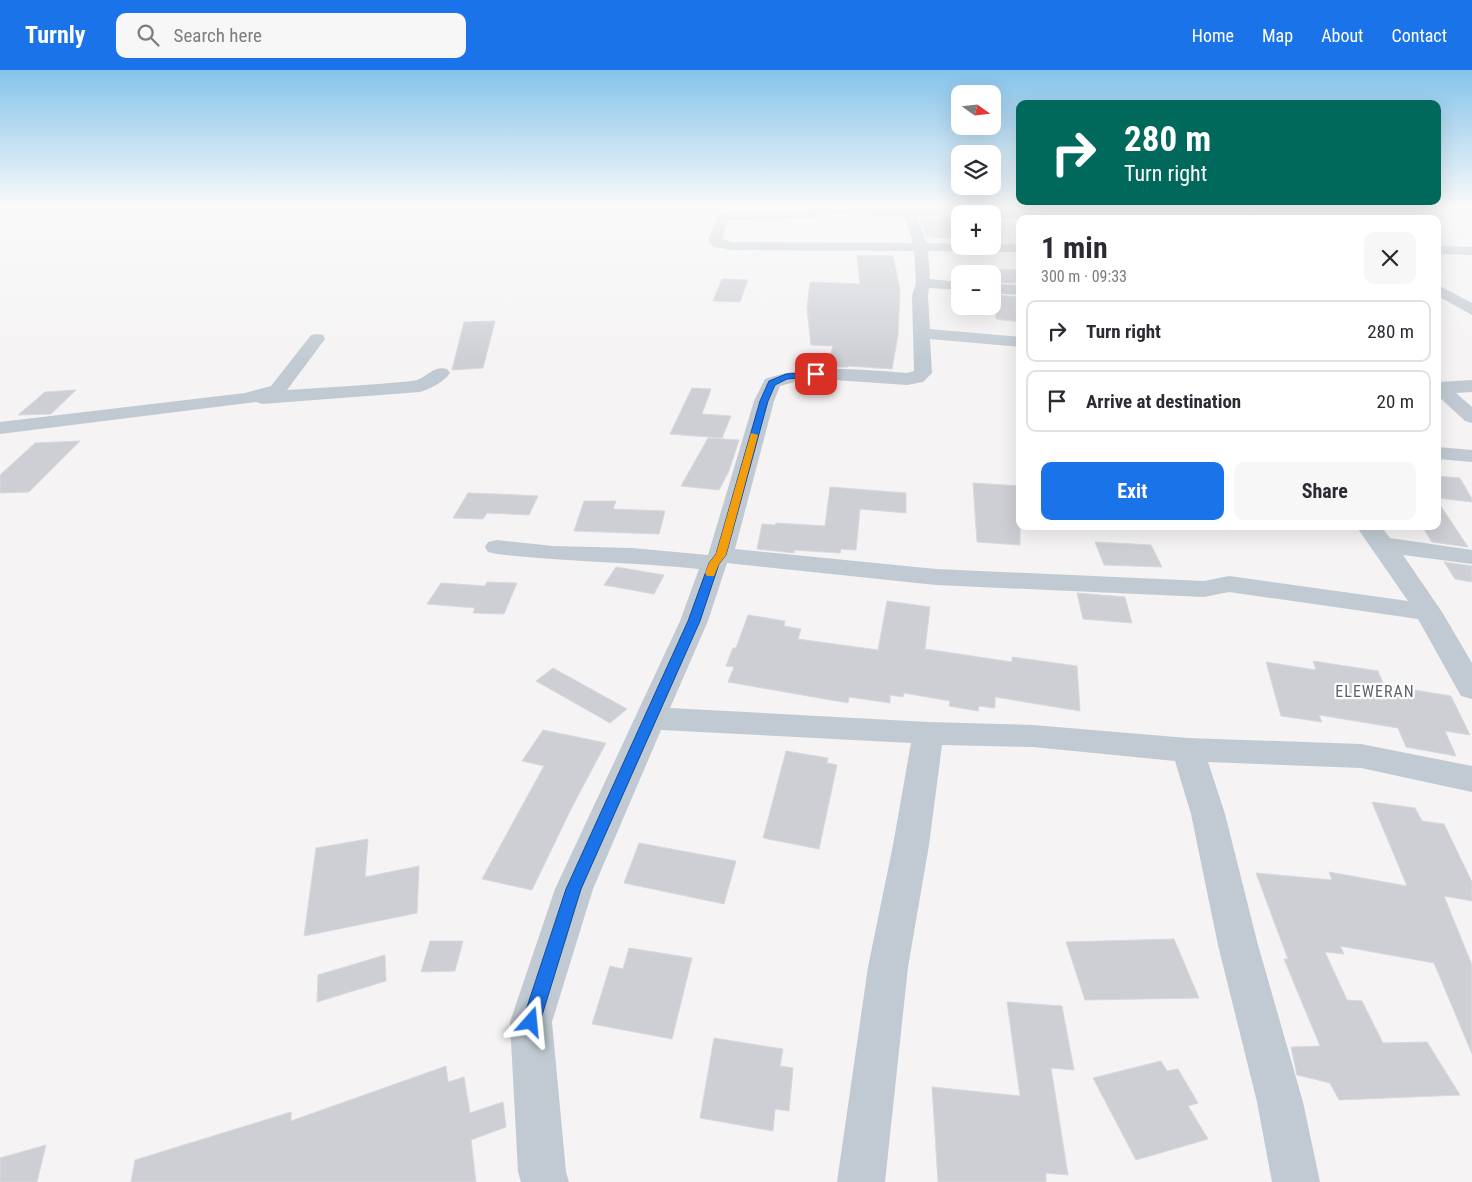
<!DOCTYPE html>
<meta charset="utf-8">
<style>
:root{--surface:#fff;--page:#f7f7f7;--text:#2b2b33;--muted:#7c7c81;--line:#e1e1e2;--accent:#1a73e8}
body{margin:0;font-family:"Roboto Condensed",sans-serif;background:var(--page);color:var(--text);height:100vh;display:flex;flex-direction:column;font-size:19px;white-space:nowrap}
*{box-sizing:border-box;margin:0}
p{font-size:16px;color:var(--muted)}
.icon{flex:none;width:28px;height:28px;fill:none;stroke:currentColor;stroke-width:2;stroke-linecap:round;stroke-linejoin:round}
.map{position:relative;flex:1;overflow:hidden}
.panel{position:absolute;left:1016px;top:145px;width:425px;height:315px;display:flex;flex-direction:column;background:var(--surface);border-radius:10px;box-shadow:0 5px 20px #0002}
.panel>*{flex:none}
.top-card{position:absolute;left:1016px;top:30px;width:425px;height:105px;border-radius:10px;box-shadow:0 5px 20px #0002;background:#00695c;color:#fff;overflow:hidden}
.needle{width:32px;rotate:105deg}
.fabs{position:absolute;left:951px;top:15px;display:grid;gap:10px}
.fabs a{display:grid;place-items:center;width:50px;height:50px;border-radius:10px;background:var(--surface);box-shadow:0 5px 20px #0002;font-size:25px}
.pin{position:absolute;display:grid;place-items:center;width:42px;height:42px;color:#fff;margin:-21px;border-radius:10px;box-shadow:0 2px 8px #0006}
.me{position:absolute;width:55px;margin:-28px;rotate:18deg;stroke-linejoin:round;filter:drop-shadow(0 0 4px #0008)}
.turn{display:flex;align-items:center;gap:18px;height:105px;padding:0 25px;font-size:22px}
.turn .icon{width:65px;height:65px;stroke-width:2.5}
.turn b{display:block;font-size:35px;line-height:42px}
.round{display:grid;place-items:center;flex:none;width:52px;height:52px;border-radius:10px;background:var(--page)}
.headline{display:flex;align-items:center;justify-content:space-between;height:85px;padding:0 25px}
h1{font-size:30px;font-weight:700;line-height:38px}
.button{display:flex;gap:10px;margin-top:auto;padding:10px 25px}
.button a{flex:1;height:58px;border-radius:10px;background:var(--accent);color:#fff;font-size:20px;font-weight:700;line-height:58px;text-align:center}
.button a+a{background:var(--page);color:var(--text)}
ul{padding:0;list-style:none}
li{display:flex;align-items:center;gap:15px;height:62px;margin:0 10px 8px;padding:0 15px;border:2px solid var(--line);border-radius:10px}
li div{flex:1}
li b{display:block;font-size:19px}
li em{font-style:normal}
header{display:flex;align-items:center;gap:30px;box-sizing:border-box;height:70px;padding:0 25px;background:var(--accent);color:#fff}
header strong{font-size:24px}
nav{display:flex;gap:28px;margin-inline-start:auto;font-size:18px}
.search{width:350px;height:45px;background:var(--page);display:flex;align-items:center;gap:12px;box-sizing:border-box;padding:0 18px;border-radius:10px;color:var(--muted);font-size:19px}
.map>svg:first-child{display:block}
</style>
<header>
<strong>Turnly</strong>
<div class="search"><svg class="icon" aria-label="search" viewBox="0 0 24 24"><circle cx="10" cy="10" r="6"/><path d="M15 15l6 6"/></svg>Search here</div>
<nav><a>Home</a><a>Map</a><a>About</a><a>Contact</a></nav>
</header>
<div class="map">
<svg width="1472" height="1112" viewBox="0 0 1472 1112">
<rect width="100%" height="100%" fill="#f5f3f3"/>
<g fill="#cdcfd5" stroke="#d7d9de">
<polygon points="958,147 954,168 927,167 920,149"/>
<polygon points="857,185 893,186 900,220 898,265 892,299 848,296 848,297 826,297 833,276 811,275 807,238 810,212 860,214"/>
<polygon points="994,199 1017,200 1018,213 995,212"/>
<polygon points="722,209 748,210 740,232 713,231"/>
<polygon points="995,225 1019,227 1020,252 996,249"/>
<polygon points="495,251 483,298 452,300 464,252"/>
<polygon points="692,318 711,319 702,344 731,346 722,368 670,364"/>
<polygon points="76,320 51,344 18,345 45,322"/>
<polygon points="708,368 739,370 729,401 719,420 681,416"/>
<polygon points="80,371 29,422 0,423 0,405 35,373"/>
<polygon points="1438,406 1460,408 1472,429 1472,432 1438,428"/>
<polygon points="973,413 1020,416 1020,475 977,472"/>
<polygon points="830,417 906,423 906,443 860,439 856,480 841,479 840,483 794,480 794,483 757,479 762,454 775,455 776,453 825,456"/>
<polygon points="468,423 497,424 538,426 529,445 487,443 483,449 453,448"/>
<polygon points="584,431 616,431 613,439 665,441 659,464 574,461"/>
<polygon points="1438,432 1468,477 1432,472 1422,456 1438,456"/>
<polygon points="1095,472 1151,475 1162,497 1104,495"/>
<polygon points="1444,492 1472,496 1472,512 1455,509"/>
<polygon points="616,497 664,505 654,524 604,515"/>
<polygon points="487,512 517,513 504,544 473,543 475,538 427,534 441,513 485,516"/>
<polygon points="1077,523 1125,527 1132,553 1083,549"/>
<polygon points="887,531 930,537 925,579 1012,592 1012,587 1077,596 1080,641 995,627 995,638 979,636 978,641 949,636 950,631 904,623 903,627 890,625 890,633 849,627 848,633 728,612 734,597 726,596 733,578 736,578 748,545 785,551 784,556 801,559 798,569 878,580"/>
<polygon points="1313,591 1378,601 1384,615 1451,626 1470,665 1445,661 1456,686 1406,677 1398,658 1319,645 1322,652 1281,646 1266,592 1316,600"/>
<polygon points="553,598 627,639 610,653 536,611"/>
<polygon points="543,660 606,673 571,739 532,820 482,809 544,696 522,691"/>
<polygon points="786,681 828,688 827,693 837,695 819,779 763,768"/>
<polygon points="1372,732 1415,738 1422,751 1444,754 1472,812 1472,831 1444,826 1472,895 1472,984 1434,893 1340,876 1344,884 1325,882 1347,930 1362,931 1383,973 1427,972 1460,1025 1339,1030 1330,1013 1297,1005 1291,977 1320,976 1284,889 1288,889 1256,803 1332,810 1329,802 1407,816"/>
<polygon points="368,769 365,807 419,796 417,843 304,866 316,778"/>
<polygon points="639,773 736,791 724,834 624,813"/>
<polygon points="1174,869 1199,928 1085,930 1066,872"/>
<polygon points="430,871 463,871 455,901 421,902"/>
<polygon points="629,878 692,888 672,969 592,954 610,896 623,899"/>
<polygon points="385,885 386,911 317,932 318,905"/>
<polygon points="1007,932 1062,936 1074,1000 1051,998 1068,1105 1046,1103 1046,1112 938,1112 932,1017 1020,1026"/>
<polygon points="714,968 783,979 780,996 793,998 789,1041 775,1039 773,1061 700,1048"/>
<polygon points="1161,991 1167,1001 1178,999 1198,1033 1188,1036 1208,1069 1136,1090 1093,1008"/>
<polygon points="446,996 448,1012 464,1007 470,1043 503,1032 506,1057 471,1070 476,1112 131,1112 135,1090 291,1042 291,1051"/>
<polygon points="46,1075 37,1112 0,1112 0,1088"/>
</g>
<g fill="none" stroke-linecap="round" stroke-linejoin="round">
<g fill="#c1cad2" fill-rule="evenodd">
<path d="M814,136L910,140L929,137L1042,143L1048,147L1047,149L992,148V144L917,147L927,173L960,174V176L1020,174V182L928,181L930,209L960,212V220L929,218L928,226L930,259L1020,267V277L930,269L932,303L923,312L907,315L820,309L802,310L780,316L774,331L735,479L936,499L1204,511L1229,506L1408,531L1356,456H1381L1390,468L1472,480V494L1403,485L1442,542L1472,593V629L1461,626L1418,549L1229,522L1204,527L936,515L727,493L708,551L670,638L928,652L1033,655L1188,668L1361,674L1472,696V722L1361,698L1208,692L1225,744L1258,875L1303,1032L1320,1112H1272L1257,1032L1218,875L1191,744L1175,691L1033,677L942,675L929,775L908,897L885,1112H837L868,897L893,775L911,673L661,660L593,819L552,952L566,1102L569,1112H521L518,1102L510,952L555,819L680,551L699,499C632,492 564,492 497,484L488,482L485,477L488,472L497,470L553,476L632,478L708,485L754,331L765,309C812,293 859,300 907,303L914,301L912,226L916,213L914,181L732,180L714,177L708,170L717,146L731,142L813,140ZM819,143L905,147L913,173L732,172L722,169L727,151L732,150L814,148L818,147Z"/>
<path d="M1217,136H1249L1262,149H1249C1236,137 1226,144 1217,136Z"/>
<polygon points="1438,176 1472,177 1472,185 1438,184"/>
<polygon points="992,214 1020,215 1020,225 992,223"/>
<polygon points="1438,215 1472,233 1472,245 1438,226"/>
<path d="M317,264L323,265L325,269L287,320C329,317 371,315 412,311C426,310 432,295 447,299L450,303C444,312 430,319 420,322L262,334L256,332L0,364V352L245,323L271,316L311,265Z"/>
<polygon points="1472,310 1472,322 1456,323 1472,337 1472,353 1465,351 1438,326 1438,312"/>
<polygon points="1438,377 1472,380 1472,392 1438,389"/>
</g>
</g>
<linearGradient id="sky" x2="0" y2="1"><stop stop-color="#85c3ea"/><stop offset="0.47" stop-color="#fafafa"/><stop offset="1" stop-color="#fafafa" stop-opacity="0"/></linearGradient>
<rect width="1472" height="291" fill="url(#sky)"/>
<polygon fill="#1a73e8" stroke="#114b97" points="816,302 819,302 819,306 787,309 775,315 768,331 726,485 719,494 700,551 581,819 540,952 537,958 531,960 525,958 522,952 566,819 688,551 709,493 716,484 760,331 769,311 786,304"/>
<polygon fill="#f59e0b" points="751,363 758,365 726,485 719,494 714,506 707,506 705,503 709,493 716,484"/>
<g text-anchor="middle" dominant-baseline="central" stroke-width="4.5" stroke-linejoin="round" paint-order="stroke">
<g font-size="16" letter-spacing="1" fill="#5f6368" stroke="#fff">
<text x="1375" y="621">ELEWERAN</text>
</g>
</g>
</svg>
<div class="fabs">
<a><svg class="needle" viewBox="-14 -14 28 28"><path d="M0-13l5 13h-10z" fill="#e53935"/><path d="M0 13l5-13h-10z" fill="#7c7c81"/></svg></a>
<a><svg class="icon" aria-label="layers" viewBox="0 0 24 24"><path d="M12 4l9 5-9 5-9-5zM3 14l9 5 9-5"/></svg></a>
<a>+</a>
<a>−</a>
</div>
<div class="pin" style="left:816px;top:304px;background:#d93025"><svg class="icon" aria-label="arrive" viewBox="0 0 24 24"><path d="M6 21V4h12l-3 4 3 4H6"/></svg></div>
<svg class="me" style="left:531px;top:952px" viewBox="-20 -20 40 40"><path d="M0-17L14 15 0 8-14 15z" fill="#1a73e8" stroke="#fff" stroke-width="4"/></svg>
<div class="top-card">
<div class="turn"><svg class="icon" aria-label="right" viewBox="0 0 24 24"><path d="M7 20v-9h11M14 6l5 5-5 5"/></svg><div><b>280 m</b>Turn right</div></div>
</div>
<section class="panel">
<div class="headline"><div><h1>1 min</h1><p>300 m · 09:33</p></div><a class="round"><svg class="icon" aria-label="close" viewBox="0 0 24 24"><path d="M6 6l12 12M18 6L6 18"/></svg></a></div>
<ul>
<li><svg class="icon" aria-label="right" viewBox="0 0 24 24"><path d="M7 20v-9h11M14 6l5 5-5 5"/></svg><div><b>Turn right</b></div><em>280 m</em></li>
<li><svg class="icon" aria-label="arrive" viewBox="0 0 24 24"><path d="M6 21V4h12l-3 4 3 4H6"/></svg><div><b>Arrive at destination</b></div><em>20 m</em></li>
</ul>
<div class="button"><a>Exit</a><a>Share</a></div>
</section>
</div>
